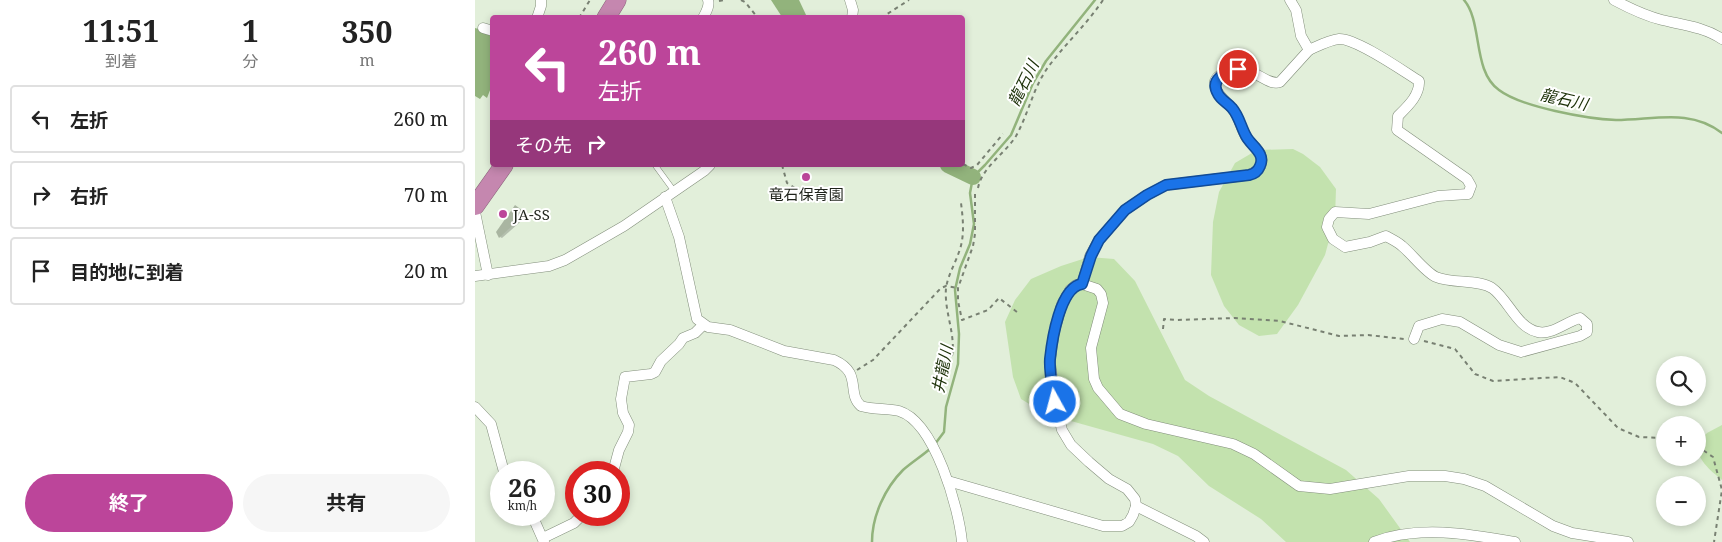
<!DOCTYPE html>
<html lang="ja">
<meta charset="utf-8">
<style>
:root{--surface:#fff;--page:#f6f6f6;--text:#222;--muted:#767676;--line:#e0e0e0;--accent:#bc459a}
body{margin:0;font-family:"Noto Serif","Noto Sans JP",serif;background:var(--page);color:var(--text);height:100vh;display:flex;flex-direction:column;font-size:19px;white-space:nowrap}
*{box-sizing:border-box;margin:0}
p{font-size:16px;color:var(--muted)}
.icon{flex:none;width:28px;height:28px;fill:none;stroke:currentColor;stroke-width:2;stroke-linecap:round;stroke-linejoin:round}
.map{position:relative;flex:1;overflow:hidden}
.sheet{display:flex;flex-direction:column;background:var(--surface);width:475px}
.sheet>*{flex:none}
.top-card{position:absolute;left:15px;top:15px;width:475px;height:152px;border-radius:5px;box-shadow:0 2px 8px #0003;background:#bc459a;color:#fff;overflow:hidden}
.tools{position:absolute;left:1181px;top:356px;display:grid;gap:10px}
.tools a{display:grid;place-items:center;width:50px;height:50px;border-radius:50%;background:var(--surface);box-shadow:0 2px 8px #0003;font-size:25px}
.speed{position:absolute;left:15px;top:461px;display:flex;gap:10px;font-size:25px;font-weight:700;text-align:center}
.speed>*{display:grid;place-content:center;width:65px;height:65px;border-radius:50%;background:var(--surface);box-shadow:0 2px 8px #0003;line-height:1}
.speed small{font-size:12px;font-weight:400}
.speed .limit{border:8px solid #d22;background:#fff;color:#111}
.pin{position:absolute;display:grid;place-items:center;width:42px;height:42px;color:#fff;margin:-21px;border:2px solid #fff;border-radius:50%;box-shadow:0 1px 5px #0007}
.me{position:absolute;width:55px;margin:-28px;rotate:353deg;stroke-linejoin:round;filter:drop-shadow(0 0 4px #0008)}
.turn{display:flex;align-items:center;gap:18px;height:105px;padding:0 25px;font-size:22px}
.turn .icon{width:65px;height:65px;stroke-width:2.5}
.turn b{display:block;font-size:35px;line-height:42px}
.then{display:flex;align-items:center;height:48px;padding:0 25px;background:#0003;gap:10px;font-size:19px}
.eta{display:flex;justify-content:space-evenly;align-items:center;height:85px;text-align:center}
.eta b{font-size:30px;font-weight:700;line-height:35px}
.primary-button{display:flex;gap:10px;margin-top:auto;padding:10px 25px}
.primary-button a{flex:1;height:58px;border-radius:30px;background:var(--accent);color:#fff;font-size:20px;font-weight:700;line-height:58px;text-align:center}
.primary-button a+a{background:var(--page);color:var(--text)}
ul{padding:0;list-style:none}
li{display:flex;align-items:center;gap:15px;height:68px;margin:0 10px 8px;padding:0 15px;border:2px solid var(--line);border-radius:5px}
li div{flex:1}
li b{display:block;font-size:19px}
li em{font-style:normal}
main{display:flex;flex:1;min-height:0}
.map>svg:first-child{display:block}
</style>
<main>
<section class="sheet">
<div class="eta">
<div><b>11:51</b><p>到着</p></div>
<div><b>1</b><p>分</p></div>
<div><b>350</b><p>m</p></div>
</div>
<ul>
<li><svg class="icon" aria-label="left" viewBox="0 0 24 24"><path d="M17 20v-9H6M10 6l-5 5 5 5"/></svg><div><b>左折</b></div><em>260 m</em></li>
<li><svg class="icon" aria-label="right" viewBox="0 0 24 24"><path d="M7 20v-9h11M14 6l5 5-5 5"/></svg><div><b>右折</b></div><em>70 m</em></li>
<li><svg class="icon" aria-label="arrive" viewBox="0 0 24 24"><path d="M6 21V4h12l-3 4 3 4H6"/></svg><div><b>目的地に到着</b></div><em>20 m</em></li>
</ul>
<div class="primary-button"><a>終了</a><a>共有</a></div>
</section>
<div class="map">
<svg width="1247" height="542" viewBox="0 0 1247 542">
<rect width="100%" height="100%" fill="#e2efda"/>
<g fill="#c3e2ae">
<polygon points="818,149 828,154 845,167 861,189 860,218 850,255 823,305 802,334 784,336 764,325 749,306 736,275 738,222 744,192 760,163 782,150"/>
<polygon points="614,257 639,259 660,281 710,380 734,396 871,470 904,499 935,542 811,542 786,519 734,486 703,456 678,444 571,414 546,399 538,377 530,322 540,300 556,279 586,266"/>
<path d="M1247,425V480C1235,470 1222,460 1222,444L1232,433Z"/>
</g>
<g fill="#92b37c">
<polygon points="296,0 324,0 332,17 307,17"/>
<polygon points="0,28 17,33 17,85 12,98 8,95 5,99 0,96"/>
</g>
<polygon fill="#0003" points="40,207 53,215 27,238 25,237"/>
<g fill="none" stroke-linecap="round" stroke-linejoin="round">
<g stroke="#92b37c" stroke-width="2.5">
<path d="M989,0C1008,22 997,71 1024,90C1046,107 1113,119 1141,120C1179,120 1215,108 1247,133"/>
<polyline points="460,444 469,432 471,407 483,364 484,334 480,290 485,268 495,244 499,224 495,193 498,177 510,165 536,135 558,83 571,61 620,0"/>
<path d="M397,542C397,516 410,488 428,470C437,462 447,456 456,448"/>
</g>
<polyline stroke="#92b37c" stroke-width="16" points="473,165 498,177"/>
</g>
<polygon fill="#a9b5a1" points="40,205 51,213 24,238 21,232"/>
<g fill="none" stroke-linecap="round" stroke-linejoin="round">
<defs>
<polyline id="lane" points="180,165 199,191"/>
<g id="street">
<polyline points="375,0 378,10 377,18"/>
<path d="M815,0L821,10L826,36L834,50C843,46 854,40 864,39C881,38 928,71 944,81C945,95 933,106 923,116L922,130L992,179L996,186L993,194L963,196L894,214L860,212L854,219L852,227L858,239L870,247L895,242L911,236C916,239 923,242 927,246C937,254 950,272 961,277C978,284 1003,279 1017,288C1033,299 1042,328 1063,332C1077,335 1091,322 1105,318L1112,324V332L1105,336L1046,352L1024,345L985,322L967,319L944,326L939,339"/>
<path d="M1139,0C1154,8 1171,16 1187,20C1208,25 1229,27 1247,39"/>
<polyline points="62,18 66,6 66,0"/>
<path d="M228,18C231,12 235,6 233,0"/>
<polyline points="8,28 18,31"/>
<path d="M190,197L204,237L222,319L233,327L255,330L309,351L359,360C388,373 371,393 386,406C399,410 412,408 424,411C460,422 484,509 487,542"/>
<polyline points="0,212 13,275"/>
<polyline points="0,276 74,266 90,260 149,226 229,171 235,165"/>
<path d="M607,284L615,256L624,240L650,210L672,195L691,185L774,175L783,170C786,166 788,161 786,156C784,148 776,144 772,138C766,130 765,119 759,111C751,100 725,83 751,72C777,61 790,87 805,82L834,50"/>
<polyline points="0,407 16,424 29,472"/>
<polyline points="138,472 144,450 153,432 154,425 148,413 146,399 150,377 176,374 180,372 186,361 204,344 208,338 220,333 228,325"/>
<polyline points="473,481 628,526 647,526 654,522 658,515 661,506 660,499 652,489 634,479 614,462 596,445 587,430 580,402 575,361 579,333 587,304 595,290 601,285 607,284 622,289 626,294 628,303 616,348 619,379 623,388 645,414 671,424 758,444 779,454 824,486 855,489 934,476 970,476 989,479 1010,486 1078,526 1097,533 1153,542"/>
<polyline points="661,506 721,536 729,542"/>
<polyline points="57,515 69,542"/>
<polyline points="68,538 99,523 107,515"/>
<path d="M899,542C943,525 994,534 1040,542"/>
</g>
<g id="highway">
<polyline points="131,18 142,0"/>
<polyline points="0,206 29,165"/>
</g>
</defs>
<use href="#lane" stroke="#828e7b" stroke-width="6"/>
<use href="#street" stroke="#828e7b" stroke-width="11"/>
<use href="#highway" stroke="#8b647b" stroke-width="19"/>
<g stroke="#788072" stroke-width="2" stroke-dasharray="4 4" stroke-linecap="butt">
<polyline points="266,0 270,2 283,18"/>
<polyline points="244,1 250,0"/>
<polyline points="104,18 115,0"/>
<polyline points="406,18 434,0"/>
<polyline points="488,164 496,168 502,165 528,134"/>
<polyline points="307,165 312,183 334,197"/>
<path d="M503,188C507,167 530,154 541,136C554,113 558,87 574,66C591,43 612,24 628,0"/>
<polyline points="500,194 500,234 498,246 483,288 483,301 487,320 513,310 524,298 542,312"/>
<polyline points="688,329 689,319 702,320 760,318 805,321 864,336 893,335 929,339"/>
<polyline points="949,341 980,349 1000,374 1018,381 1085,377 1100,383 1143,428 1164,437 1190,438"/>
<path d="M477,356C481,334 469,312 471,288C473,275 480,264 484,252C490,236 488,219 486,203"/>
<polyline points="382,370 398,360 466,288 471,286 483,288"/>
<polyline points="1222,446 1238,457 1247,490 1239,542"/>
</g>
<use href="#lane" stroke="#fff" stroke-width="5"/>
<use href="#street" stroke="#fff" stroke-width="10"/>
<use href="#highway" stroke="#c587af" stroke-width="18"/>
</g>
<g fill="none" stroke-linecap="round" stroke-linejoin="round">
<defs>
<path id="route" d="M580,402C578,388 574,373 575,359C577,340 585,287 607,284L616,256L624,240L650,210L672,195L691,185L774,175C779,174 783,171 785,166C791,153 776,146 771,136C766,127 764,116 757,108C753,103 746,100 743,94C734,79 751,72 763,69"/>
</defs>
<use href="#route" stroke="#114b97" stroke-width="12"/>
<use href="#route" stroke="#1a73e8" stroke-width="9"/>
</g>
<g fill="#bc459a" stroke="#fff" stroke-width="2">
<circle cx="331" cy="177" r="5"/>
<circle cx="28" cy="214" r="5"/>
</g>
<g text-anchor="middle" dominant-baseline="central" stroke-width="4" stroke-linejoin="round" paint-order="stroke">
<g font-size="15" fill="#1f231b" stroke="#fff">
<text x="331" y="194">竜石保育園</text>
<text x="38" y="214" text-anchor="start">JA-SS</text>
</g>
<g font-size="16" font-style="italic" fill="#1b3007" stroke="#fff">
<text transform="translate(548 83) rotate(-64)">龍石川</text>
<text transform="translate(1089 99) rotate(13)">龍石川</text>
<text transform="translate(467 369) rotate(-79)">井龍川</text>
</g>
</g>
</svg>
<div class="tools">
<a><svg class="icon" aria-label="search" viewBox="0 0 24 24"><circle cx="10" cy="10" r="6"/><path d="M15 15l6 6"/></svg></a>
<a>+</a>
<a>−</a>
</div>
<div class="speed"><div>26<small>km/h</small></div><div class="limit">30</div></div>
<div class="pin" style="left:763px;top:69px;background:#d93025"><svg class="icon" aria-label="arrive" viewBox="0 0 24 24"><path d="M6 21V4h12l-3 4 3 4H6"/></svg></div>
<svg class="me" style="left:580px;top:402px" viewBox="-20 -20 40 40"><circle r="17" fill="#1a73e8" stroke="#fff" stroke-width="3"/><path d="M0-11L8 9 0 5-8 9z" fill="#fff"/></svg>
<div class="top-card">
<div class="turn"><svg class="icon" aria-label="left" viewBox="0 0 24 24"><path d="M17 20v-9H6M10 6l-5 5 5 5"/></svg><div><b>260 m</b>左折</div></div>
<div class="then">その先<svg class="icon" aria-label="right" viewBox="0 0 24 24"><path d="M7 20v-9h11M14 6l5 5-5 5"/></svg></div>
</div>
</div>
</main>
